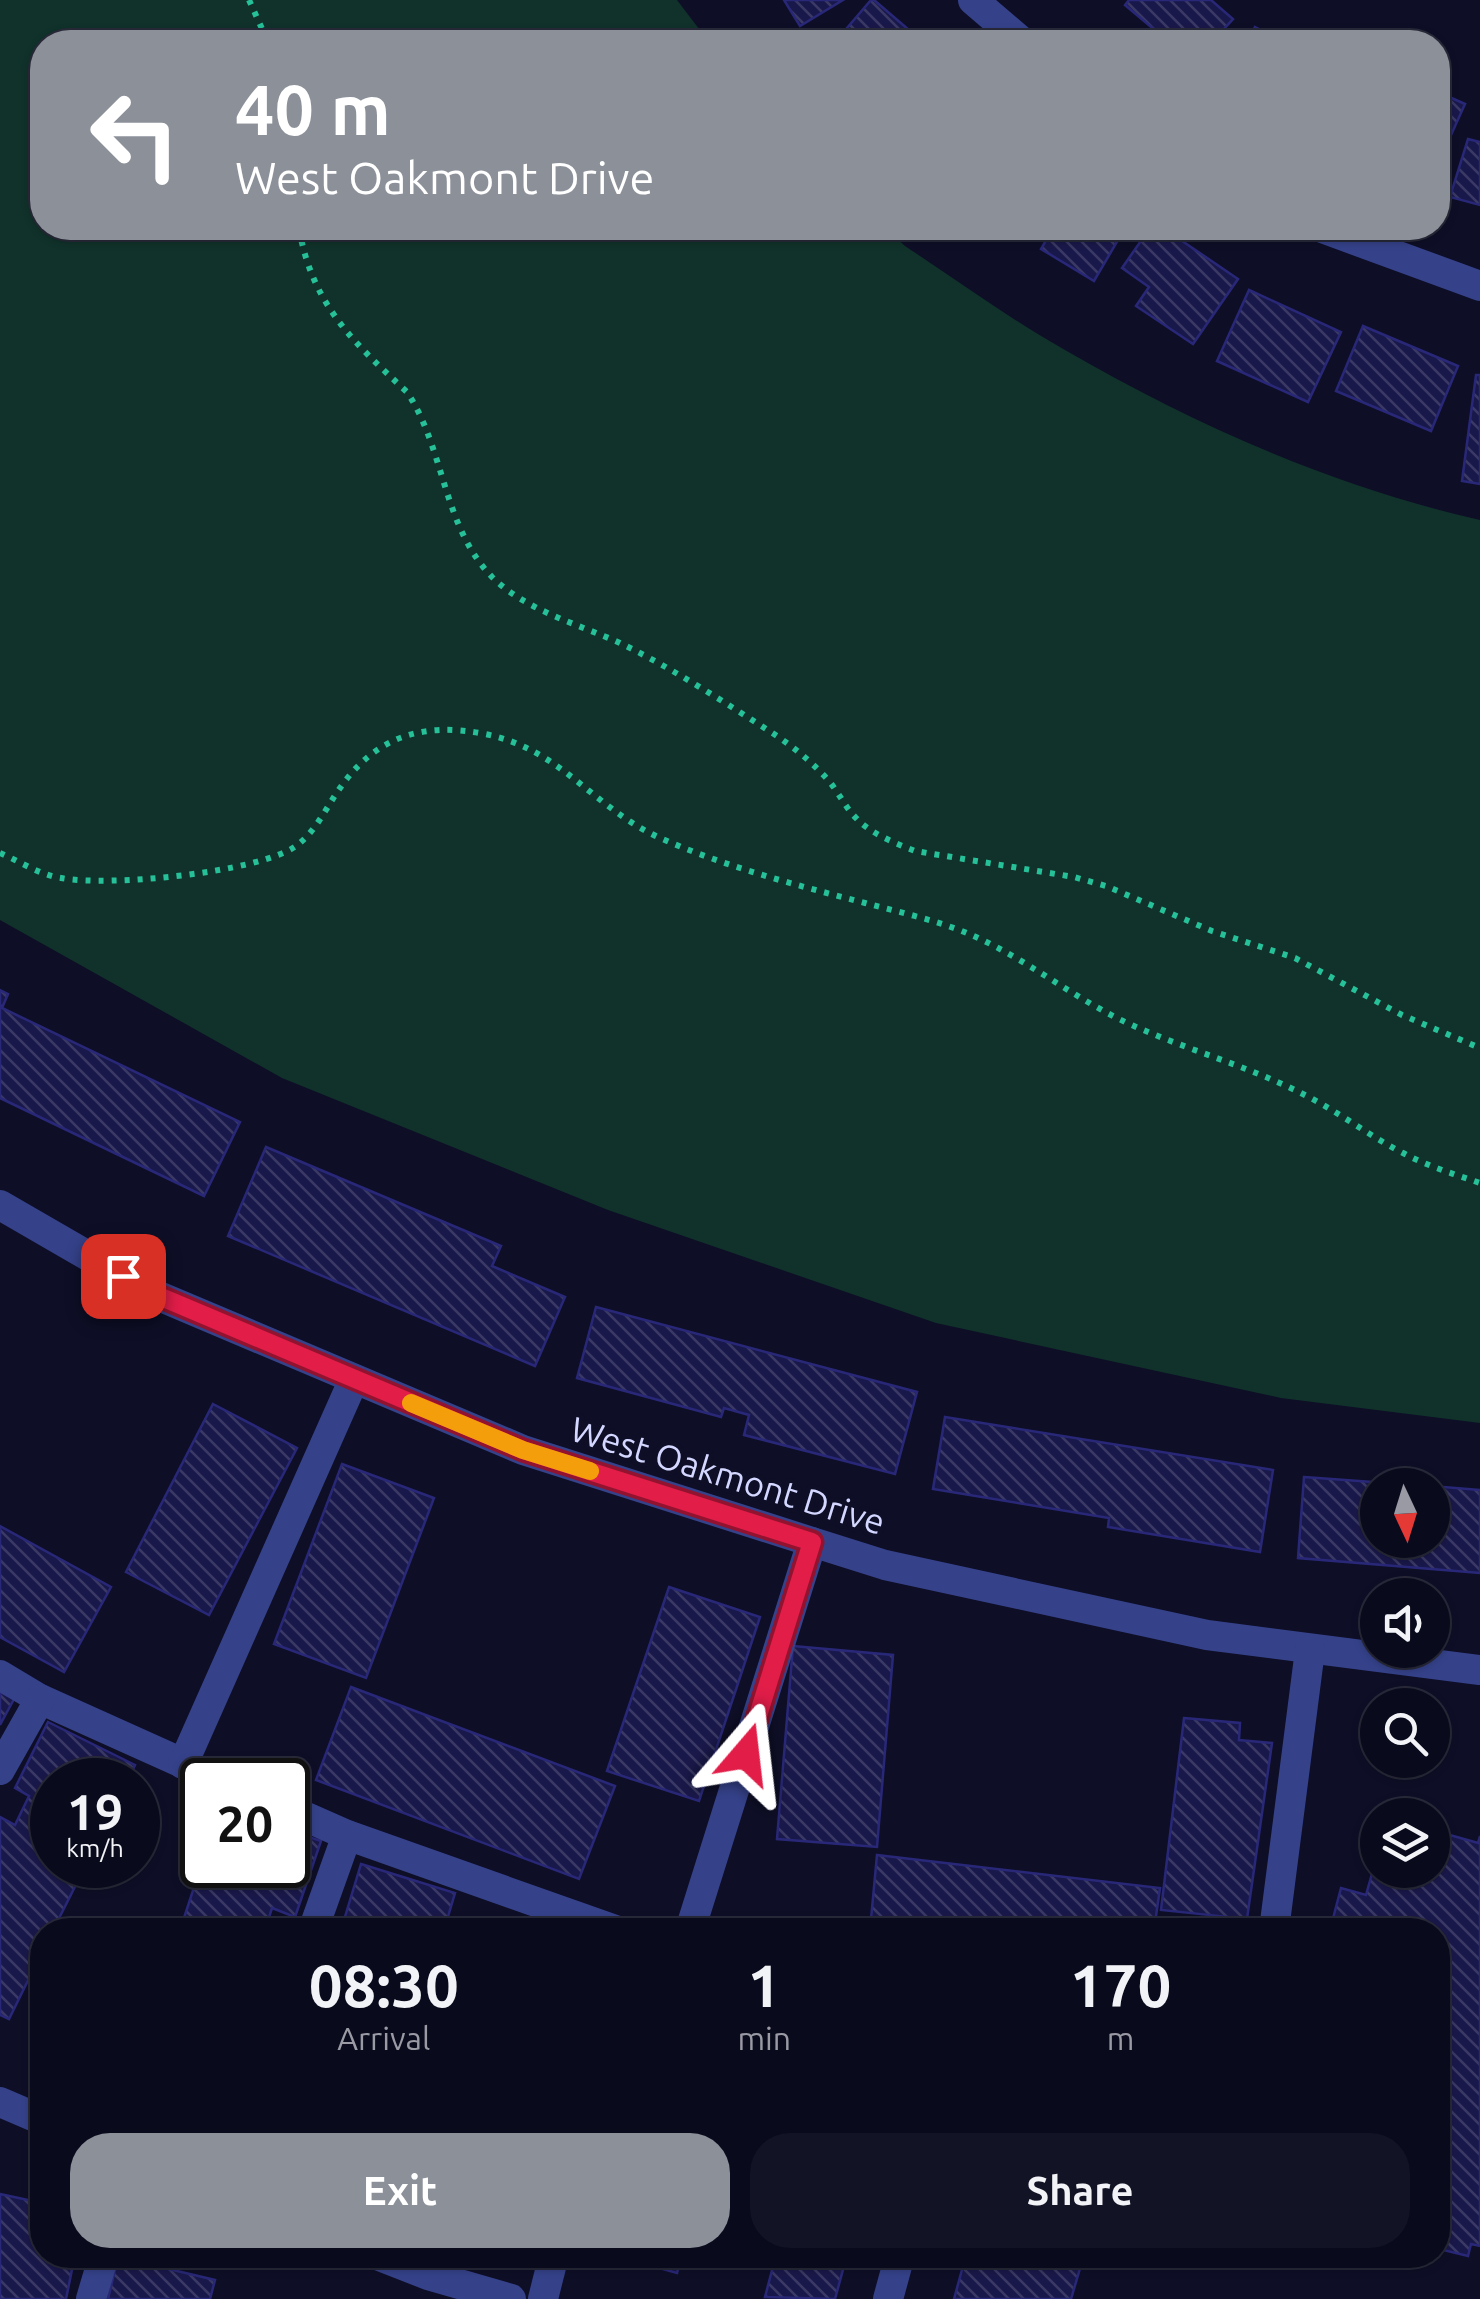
<!DOCTYPE html>
<style>
:root{--surface:#0a0a1d;--page:#131326;--text:#f1f3f6;--muted:#999aa4;--line:#2a2b3b;--accent:#8c9099}
body{margin:0;font-family:Ubuntu,sans-serif;background:var(--page);color:var(--text);height:100vh;display:flex;flex-direction:column;font-size:38px;white-space:nowrap}
*{box-sizing:border-box;margin:0}
p{font-size:32px;color:var(--muted)}
.icon{flex:none;width:55px;height:55px;fill:none;stroke:currentColor;stroke-width:2;stroke-linecap:round;stroke-linejoin:round}
.map{position:relative;flex:1;overflow:hidden}
.details{position:absolute;left:30px;top:1918px;width:1420px;height:350px;display:flex;flex-direction:column;background:var(--surface);border-radius:40px;box-shadow:0 2px 8px #0004,0 0 0 2px var(--line)}
.details>*{flex:none}
.hud{position:absolute;left:30px;top:30px;width:1420px;height:210px;border-radius:40px;box-shadow:0 2px 8px #0004,0 0 0 2px var(--line);background:#8c9099;color:#fff;overflow:hidden}
.needle{width:65px;rotate:176deg}
.controls{position:absolute;left:1360px;top:1468px;display:grid;gap:20px}
.controls a{display:grid;place-items:center;width:90px;height:90px;border-radius:50%;background:var(--surface);box-shadow:0 2px 8px #0004,0 0 0 2px var(--line);font-size:50px}
.speed{position:absolute;left:30px;top:1758px;display:flex;gap:20px;font-size:50px;font-weight:700;text-align:center}
.speed>*{display:grid;place-content:center;width:130px;height:130px;border-radius:50%;background:var(--surface);box-shadow:0 2px 8px #0004,0 0 0 2px var(--line);line-height:1}
.speed small{font-size:25px;font-weight:400}
.speed .limit{border:5px solid #111;border-radius:15px;background:#fff;color:#111}
.pin{position:absolute;display:grid;place-items:center;width:85px;height:85px;color:#fff;margin:-42px;border-radius:20px;box-shadow:0 5px 15px #0006}
.me{position:absolute;width:110px;margin:-55px;rotate:17deg;stroke-linejoin:round;filter:drop-shadow(0 0 8px #0008)}
.turn{display:flex;align-items:center;gap:35px;height:210px;padding:0 40px;font-size:45px}
.turn .icon{width:130px;height:130px;stroke-width:2.5}
.turn b{display:block;font-size:70px;line-height:85px}
.eta{display:flex;justify-content:space-evenly;align-items:center;height:170px;text-align:center}
.eta b{font-size:60px;font-weight:700;line-height:70px}
.primary-button{display:flex;gap:20px;margin-top:auto;padding:20px 40px}
.primary-button a{flex:1;height:115px;border-radius:40px;background:var(--accent);color:#fff;font-size:40px;font-weight:700;line-height:115px;text-align:center}
.primary-button a+a{background:var(--page);color:var(--text)}
.map>svg:first-child{display:block}
</style>
<div class="map">
<svg width="1480" height="2299" viewBox="0 0 1480 2299">
<defs>
<pattern id="building-back-hatch" width="6" height="6" patternUnits="userSpaceOnUse" patternTransform="scale(2.5)"><rect width="6" height="6" fill="#19184a"/><path d="M-1 5l2 2M0 0l6 6M5-1l2 2" fill="none" stroke="#3a3965"/></pattern>
</defs>
<rect width="100%" height="100%" fill="#0e0e27"/>
<path fill="#10322a" d="M0,0H677L709,42H42V228H886L905,246C958,281 1010,319 1065,350C1195,425 1334,487 1480,520V1423L1281,1398L936,1323L608,1210L282,1078L0,920Z"/>
<g fill="url(#building-back-hatch)" stroke="#292878" stroke-width="2.5">
<polygon points="784,0 843,0 800,26"/>
<polygon points="871,0 874,0 923,42 835,42"/>
<polygon points="1129,0 1211,0 1233,19 1212,42 1169,42 1125,5"/>
<polygon points="1255,27 1285,42 1247,42"/>
<polygon points="1438,92 1465,104 1438,164"/>
<polygon points="1468,139 1480,142 1480,205 1450,197"/>
<polygon points="1047,228 1125,228 1094,281 1041,249 1052,230"/>
<polygon points="1150,228 1163,228 1238,279 1193,344 1136,306 1149,287 1122,268"/>
<polygon points="1249,290 1341,332 1308,402 1217,361"/>
<polygon points="1363,326 1458,366 1431,431 1336,391"/>
<polygon points="1476,375 1480,375 1480,484 1462,481"/>
<polygon points="0,990 8,994 2,1008 240,1122 204,1196 0,1098"/>
<polygon points="266,1147 501,1246 492,1266 565,1297 535,1366 228,1236"/>
<polygon points="596,1307 917,1392 895,1474 744,1435 749,1415 724,1408 721,1417 577,1378"/>
<polygon points="213,1404 297,1448 209,1615 126,1572"/>
<polygon points="945,1417 1273,1470 1260,1552 1108,1527 1109,1518 933,1489"/>
<polygon points="342,1464 434,1498 366,1678 274,1644"/>
<polygon points="1304,1477 1414,1485 1378,1485 1378,1540 1432,1540 1432,1486 1480,1490 1480,1573 1298,1558"/>
<polygon points="0,1526 111,1587 64,1672 0,1637"/>
<polygon points="669,1587 760,1617 699,1801 607,1771"/>
<polygon points="793,1646 893,1655 877,1847 777,1839"/>
<polygon points="351,1687 615,1786 579,1879 316,1780"/>
<polygon points="0,1692 14,1699 0,1725"/>
<polygon points="1184,1718 1240,1723 1239,1740 1272,1743 1247,1919 1161,1910"/>
<polygon points="48,1722 135,1765 128,1780 52,1780 52,1865 86,1865 53,1930 42,1930 42,1952 9,2019 0,2015 0,1817 15,1825 29,1796 15,1788"/>
<polygon points="288,1830 321,1841 295,1917 272,1908 265,1930 180,1930 202,1863 288,1865"/>
<polygon points="1432,1830 1478,1843 1480,1836 1480,2246 1471,2244 1468,2256 1443,2250 1438,2243 1438,1930 1330,1930 1341,1888 1366,1895 1378,1852 1378,1870 1432,1870"/>
<polygon points="877,1855 1160,1888 1154,1930 870,1930"/>
<polygon points="361,1864 455,1893 444,1930 341,1930"/>
<polygon points="0,2194 42,2203 42,2255 75,2255 66,2299 0,2299"/>
<polygon points="612,2255 682,2255 677,2273"/>
<polygon points="776,2255 847,2255 835,2299 765,2297"/>
<polygon points="966,2255 1084,2255 1071,2299 954,2299"/>
<polygon points="118,2257 215,2280 210,2299 108,2299"/>
</g>
<g fill="none" stroke-linecap="round" stroke-linejoin="round">
<g stroke="#26c199" stroke-width="6" stroke-dasharray="5 8" stroke-linecap="butt">
<polyline points="249,0 268,42"/>
<path d="M299,228C312,304 352,341 407,392C445,449 442,525 492,577C525,610 578,624 620,643C674,669 727,704 777,736C796,749 814,764 829,781C839,793 845,807 856,818C871,834 895,843 915,851L1074,877L1106,886L1212,931L1295,958L1402,1015L1480,1048"/>
<path d="M0,853C19,861 40,875 61,878C108,887 257,873 296,846C314,833 324,812 336,794C372,738 420,721 485,734C561,749 592,807 660,838C726,867 796,885 865,903C902,913 941,921 976,937C1031,962 1079,1002 1134,1026C1195,1053 1259,1069 1318,1102C1347,1118 1373,1138 1403,1153C1427,1166 1454,1174 1480,1183"/>
</g>
<g stroke="#35428a" stroke-width="30">
<polyline points="973,0 1022,42"/>
<polyline points="1322,228 1480,286"/>
<polyline points="0,1205 154,1294 523,1450 812,1542 885,1565 1207,1635 1480,1670"/>
<polyline points="0,1675 40,1699 220,1780"/>
<polyline points="183,1764 354,1379"/>
<polyline points="0,1770 40,1699"/>
<polyline points="288,1809 347,1835 615,1930"/>
<polyline points="313,1930 347,1835"/>
<polyline points="690,1930 812,1542"/>
<polyline points="1274,1930 1310,1650"/>
<polyline points="0,2102 42,2120"/>
<polyline points="377,2255 428,2275 511,2299"/>
<polyline points="91,2299 104,2255"/>
<polyline points="543,2299 554,2255"/>
<polyline points="888,2299 900,2255"/>
</g>
</g>
<g fill="none" stroke-linecap="round" stroke-linejoin="round">
<defs>
<polyline id="route" points="123,1276 154,1294 523,1450 812,1542 746,1754"/>
</defs>
<use href="#route" stroke="#92132f" stroke-width="25"/>
<use href="#route" stroke="#e11d48" stroke-width="18"/>
<polyline stroke="#f59e0b" stroke-width="18" points="411,1403 523,1450 590,1471"/>
</g>
<g text-anchor="middle" dominant-baseline="central" stroke-width="10" stroke-linejoin="round" paint-order="stroke">
<g font-size="35" fill="#d4d7ff" stroke="#0e0e27">
<text transform="translate(728 1475) rotate(17)">West Oakmont Drive</text>
</g>
</g>
</svg>
<div class="controls">
<a><svg class="needle" viewBox="-14 -14 28 28"><path d="M0-13l5 13h-10z" fill="#e53935"/><path d="M0 13l5-13h-10z" fill="#999aa4"/></svg></a>
<a><svg class="icon" aria-label="sound" viewBox="0 0 24 24"><path d="M4 9h4l5-4v14l-5-4H4zM17 9q2 3 0 6"/></svg></a>
<a><svg class="icon" aria-label="search" viewBox="0 0 24 24"><circle cx="10" cy="10" r="6"/><path d="M15 15l6 6"/></svg></a>
<a><svg class="icon" aria-label="layers" viewBox="0 0 24 24"><path d="M12 4l9 5-9 5-9-5zM3 14l9 5 9-5"/></svg></a>
</div>
<div class="speed"><div>19<small>km/h</small></div><div class="limit">20</div></div>
<div class="pin" style="left:123px;top:1276px;background:#d93025"><svg class="icon" aria-label="arrive" viewBox="0 0 24 24"><path d="M6 21V4h12l-3 4 3 4H6"/></svg></div>
<svg class="me" style="left:746px;top:1754px" viewBox="-20 -20 40 40"><path d="M0-17L14 15 0 8-14 15z" fill="#e11d48" stroke="#fff" stroke-width="4"/></svg>
<div class="hud">
<div class="turn"><svg class="icon" aria-label="left" viewBox="0 0 24 24"><path d="M17 20v-9H6M10 6l-5 5 5 5"/></svg><div><b>40 m</b>West Oakmont Drive</div></div>
</div>
<section class="details">
<div class="eta">
<div><b>08:30</b><p>Arrival</p></div>
<div><b>1</b><p>min</p></div>
<div><b>170</b><p>m</p></div>
</div>
<div class="primary-button"><a>Exit</a><a>Share</a></div>
</section>
</div>
